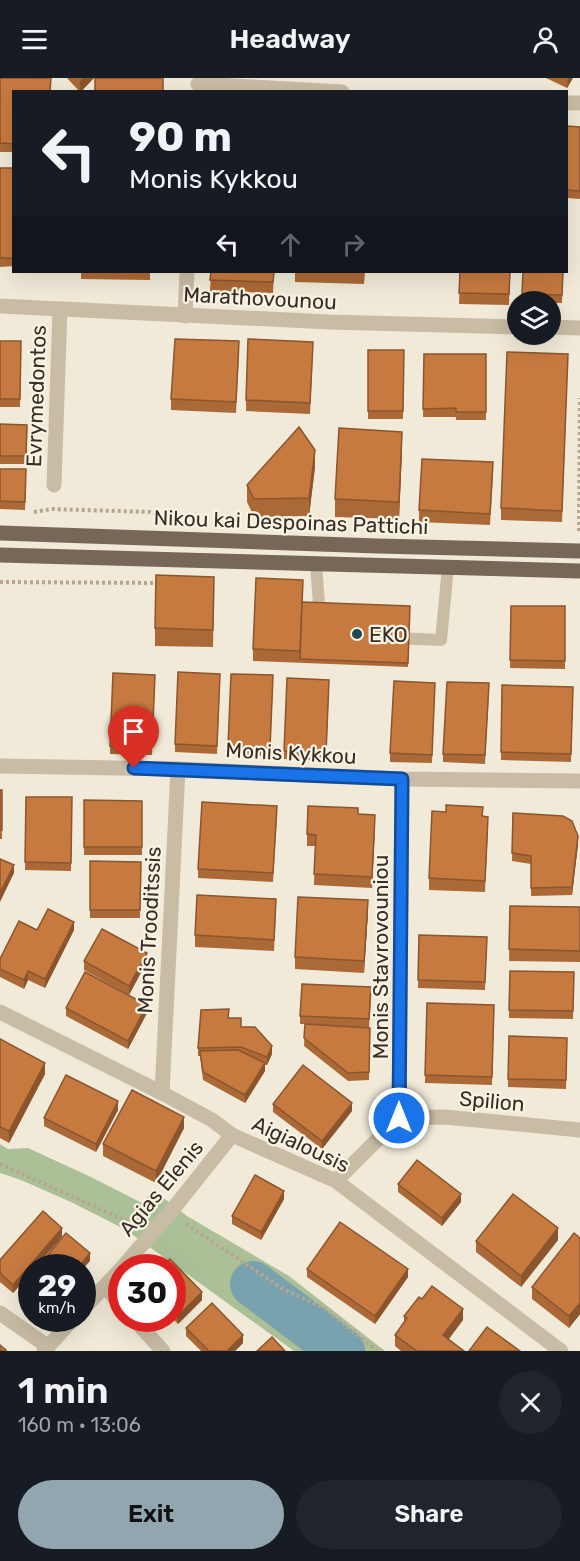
<!DOCTYPE html>
<meta charset="utf-8">
<style>
:root{--surface:#171b24;--page:#20242c;--text:#f1f3f6;--muted:#9ea1a6;--accent:#91a6ae}
body{margin:0;font-family:Rubik,sans-serif;background:var(--page);color:var(--text);height:100vh;display:flex;flex-direction:column;font-size:22px;white-space:nowrap}
*{box-sizing:border-box;margin:0}
p{font-size:20px;color:var(--muted)}
.icon{flex:none;width:33px;height:33px;fill:none;stroke:currentColor;stroke-width:2;stroke-linecap:round;stroke-linejoin:round}
.map{position:relative;height:1273px;overflow:hidden}
.details{display:flex;flex-direction:column;background:var(--surface);flex:1}
.details>*{flex:none}
.banner{position:absolute;left:12px;top:12px;width:556px;height:183px;border-radius:0px;box-shadow:0 6px 24px #0002;background:#171b24;color:var(--text);overflow:hidden}
.fabs{position:absolute;left:507px;top:213px;display:grid;gap:12px}
.fabs a{display:grid;place-items:center;width:54px;height:54px;border-radius:50%;background:var(--surface);box-shadow:0 6px 24px #0002;font-size:30px}
.speed{position:absolute;left:18px;top:1176px;display:flex;gap:12px;font-size:30px;font-weight:700;text-align:center}
.speed>*{display:grid;place-content:center;width:78px;height:78px;border-radius:50%;background:var(--surface);box-shadow:0 6px 24px #0002;line-height:1}
.speed small{font-size:15px;font-weight:400}
.speed .limit{border:9px solid #d22;background:#fff;color:#111}
.pin{position:absolute;display:grid;place-items:center;width:51px;height:51px;color:#fff;margin:-62px -26px;border-radius:50% 50% 50% 0;rotate:-45deg;box-shadow:0 0 6px #0007}
.pin .icon{rotate:45deg}
.me{position:absolute;width:66px;margin:-33px;rotate:0deg;stroke-linejoin:round;filter:drop-shadow(0 0 4px #0008)}
.turn{display:flex;align-items:center;gap:21px;height:126px;padding:0 18px;font-size:27px}
.turn .icon{width:78px;height:78px;stroke-width:2.5}
.turn b{display:block;font-size:42px;line-height:51px}
.lanes{display:flex;align-items:center;height:57px;padding:0 18px;background:#0003;justify-content:center;gap:30px;direction:ltr}
.lanes .off{opacity:.35}
.round{display:grid;place-items:center;flex:none;width:63px;height:63px;border-radius:32px;background:var(--page)}
.overview{display:flex;align-items:center;justify-content:space-between;height:102px;padding:0 18px}
h1{font-size:36px;font-weight:600;line-height:45px}
.cta{display:flex;gap:12px;margin-top:auto;padding:12px 18px}
.cta a{flex:1;height:69px;border-radius:36px;background:var(--accent);color:#111;font-size:24px;font-weight:600;line-height:69px;text-align:center}
.cta a+a{background:var(--page);color:var(--text)}
header{display:flex;justify-content:space-between;align-items:center;height:78px;padding:0 18px;background:var(--surface);font-size:27px;font-weight:600}
.map>svg:first-child{display:block}
</style>
<header><svg class="icon" aria-label="menu" viewBox="0 0 24 24"><path d="M4 6h16M4 12h16M4 18h16"/></svg>Headway<svg class="icon" aria-label="person" viewBox="0 0 24 24"><circle cx="12" cy="8" r="4"/><path d="M4 21q1-7 8-7t8 7"/></svg></header>
<div class="map">
<svg width="580" height="1273" viewBox="0 0 580 1273">
<rect width="100%" height="100%" fill="#f1ead8"/>
<polygon fill="#acc098" points="0,1066 8,1071 28,1070 91,1099 142,1125 153,1112 187,1138 289,1198 385,1273 294,1273 126,1152 73,1125 21,1102 0,1095"/>
<g fill="none" stroke-linecap="round" stroke-linejoin="round">
<polyline stroke="#77a2ae" stroke-width="46" points="253,1206 342,1273"/>
<g stroke="#b5a68f" stroke-width="4" stroke-dasharray="3 3" stroke-linecap="butt">
<polyline points="34,434 51,431 150,434 166,439"/>
<polyline points="579,453 580,320"/>
<polyline points="0,504 158,505"/>
<polyline points="0,1086 133,1146"/>
<polyline points="186,1146 283,1211 326,1231 377,1273"/>
</g>
<g stroke="#c9bca4" stroke-width="12">
<polyline points="316,486 320,541"/>
<polyline points="395,560 441,562 448,489"/>
</g>
<g stroke="#c9bca4" stroke-width="15">
<polyline points="198,6 342,14"/>
<polyline points="567,25 580,25"/>
<polyline points="0,228 329,244 518,249"/>
<polyline points="185,238 187,194"/>
<polyline points="550,249 580,250"/>
<polyline points="54,407 60,231"/>
<polyline points="0,688 178,691 402,701 580,703"/>
<polyline points="0,934 162,1015 212,1042 232,1057 336,1103 561,1273"/>
<polyline points="162,1015 178,691"/>
<polyline points="399,1040 445,1039 580,1052"/>
<polyline points="336,1103 399,1040 402,701"/>
<polyline points="122,1190 177,1126 232,1057"/>
<polyline points="105,1209 122,1227"/>
<polyline points="82,1232 122,1190"/>
<polyline points="0,1235 47,1268"/>
<polyline points="133,1240 163,1273"/>
<polyline points="44,1273 74,1240"/>
</g>
<g stroke="#776757" stroke-width="15">
<polyline points="0,455 378,468 580,473"/>
<polyline points="0,477 580,493"/>
</g>
</g>
<g fill="#ab6937">
<polygon points="0,0 14,14 14,74 0,74"/>
<polygon points="67,0 94,0 81,14 80,14"/>
<polygon points="546,0 573,0 567,10"/>
<polygon points="567,48 580,49 580,121 567,120"/>
<polygon points="0,90 14,90 14,188 0,189"/>
<polygon points="81,194 150,194 150,202 81,201"/>
<polygon points="211,194 274,194 273,215 210,213"/>
<polygon points="295,194 365,194 364,206 295,204"/>
<polygon points="460,194 510,194 509,227 459,226"/>
<polygon points="523,194 563,194 562,225 550,225 550,224 522,224"/>
<polygon points="0,263 21,263 20,329 0,329"/>
<polygon points="368,272 404,272 403,341 368,341"/>
<polygon points="239,275 236,335 171,332 171,321"/>
<polygon points="313,275 310,336 246,333 246,322"/>
<polygon points="424,276 486,276 486,342 456,342 456,339 423,339"/>
<polygon points="568,276 562,444 501,442 501,430"/>
<polygon points="0,346 27,347 26,386 0,386"/>
<polygon points="402,371 399,441 335,439 335,421"/>
<polygon points="315,389 309,438 254,439 247,424 247,407"/>
<polygon points="0,391 26,391 25,432 0,431"/>
<polygon points="493,396 490,447 419,444 419,432"/>
<polygon points="214,516 213,569 155,568 155,550"/>
<polygon points="303,524 410,528 408,589 253,583 253,571"/>
<polygon points="511,528 565,528 565,591 510,590"/>
<polygon points="155,597 152,677 110,676 110,668"/>
<polygon points="220,604 217,676 175,674 175,666"/>
<polygon points="273,605 270,678 228,676 228,668"/>
<polygon points="435,605 432,685 390,684 390,675"/>
<polygon points="502,607 573,609 571,684 501,682"/>
<polygon points="329,610 326,683 284,681 284,673"/>
<polygon points="489,614 485,686 443,684 443,676"/>
<rect x="0" y="712" width="2" height="49"/>
<polygon points="26,719 72,719 71,793 25,792"/>
<polygon points="84,722 142,723 142,777 84,777"/>
<polygon points="513,735 578,766 572,817 531,818 531,786 512,783"/>
<polygon points="277,736 273,804 198,800 198,791"/>
<polygon points="358,736 375,748 372,810 314,807 315,768 307,768 307,756"/>
<polygon points="483,738 488,750 485,814 429,812 429,800"/>
<polygon points="90,783 141,784 140,840 90,840"/>
<polygon points="510,828 580,829 580,884 509,883"/>
<polygon points="276,833 274,873 195,869 195,857"/>
<polygon points="368,834 364,895 295,891 295,879"/>
<polygon points="37,852 74,852 45,910 28,902 24,911 0,899 0,881"/>
<polygon points="419,857 487,859 485,912 418,910"/>
<polygon points="84,883 147,883 129,917 84,892"/>
<polygon points="574,894 573,941 509,940 509,932"/>
<polygon points="371,918 369,950 370,950 369,1002 348,1003 304,968 305,946 300,946 300,938"/>
<polygon points="427,925 494,927 492,1007 425,1005"/>
<polygon points="66,930 147,935 128,971 66,938"/>
<polygon points="229,940 272,976 267,987 265,987 265,993 245,1025 203,1002 200,978 198,978 198,970"/>
<polygon points="567,960 566,1011 508,1009 508,1001"/>
<polygon points="0,961 45,996 9,1065 0,1060"/>
<polygon points="273,1026 352,1033 322,1071 273,1034"/>
<polygon points="118,1032 96,1074 44,1048 44,1040"/>
<polygon points="184,1050 156,1105 103,1078 103,1066"/>
<polygon points="398,1106 461,1124 442,1148 398,1114"/>
<polygon points="284,1121 261,1162 232,1146 232,1138"/>
<polygon points="580,1160 580,1236 569,1250 532,1221 532,1209"/>
<polygon points="558,1162 521,1209 476,1174 476,1163"/>
<polygon points="0,1182 35,1190 13,1215 0,1204"/>
<polygon points="172,1190 202,1222 178,1246 172,1240"/>
<polygon points="307,1191 408,1199 375,1246 307,1199"/>
<polygon points="32,1196 32,1216 26,1211 26,1203"/>
<polygon points="404,1238 463,1242 448,1261 464,1273 401,1273 395,1268 395,1257 404,1244"/>
<polygon points="186,1250 243,1265 235,1273 201,1273 186,1258"/>
</g>
<g fill="#8b552d">
<polygon points="83,0 94,0 80,14 80,3"/>
<polygon points="568,0 573,0 567,10 567,2"/>
<polygon points="402,354 402,371 399,441 399,424"/>
<polygon points="315,372 315,389 309,438 309,420"/>
<polygon points="375,737 375,748 372,810 372,799"/>
<polygon points="578,758 578,766 572,817 572,809"/>
<polygon points="14,787 14,795 0,824 0,815"/>
<polygon points="368,822 368,834 364,895 364,883"/>
<polygon points="74,844 74,852 45,910 45,901"/>
<polygon points="147,875 147,883 129,917 129,908"/>
<polygon points="28,893 28,902 24,911 24,902"/>
<polygon points="147,927 147,935 128,971 128,963"/>
<polygon points="272,968 272,976 267,987 267,979"/>
<polygon points="45,985 45,996 9,1065 9,1053"/>
<polygon points="265,985 265,993 245,1025 245,1017"/>
<polygon points="118,1023 118,1032 96,1074 96,1066"/>
<polygon points="352,1025 352,1033 322,1071 322,1063"/>
<polygon points="184,1039 184,1050 156,1105 156,1093"/>
<polygon points="284,1113 284,1121 261,1162 261,1154"/>
<polygon points="461,1116 461,1124 442,1148 442,1140"/>
<polygon points="62,1150 62,1159 35,1190 32,1190 32,1194 13,1215 13,1207"/>
<polygon points="558,1150 558,1162 521,1209 521,1198"/>
<polygon points="90,1175 90,1183 82,1192 82,1190 78,1190"/>
<polygon points="408,1191 408,1199 375,1246 375,1238"/>
<polygon points="202,1214 202,1222 178,1246 178,1238"/>
<polygon points="580,1225 580,1236 569,1250 569,1238"/>
<polygon points="463,1231 463,1242 443,1269 443,1257"/>
<polygon points="243,1257 243,1265 235,1273 227,1273"/>
</g>
<g fill="#c77a40" stroke="#8b552d" stroke-width="1.5">
<polygon points="0,0 51,0 50,14 14,14 14,66 0,65"/>
<rect x="95" y="0" width="68" height="14"/>
<polygon points="567,48 580,49 580,113 567,112"/>
<rect x="0" y="90" width="14" height="90"/>
<polygon points="211,194 274,194 273,204 210,202"/>
<polygon points="460,194 510,194 509,216 459,215"/>
<polygon points="523,194 563,194 562,217 522,216"/>
<polygon points="175,261 239,263 236,324 171,321"/>
<polygon points="248,261 313,264 310,325 246,322"/>
<polygon points="0,263 21,263 20,321 0,321"/>
<polygon points="368,272 404,272 403,333 368,333"/>
<polygon points="507,274 568,276 562,433 501,430"/>
<polygon points="424,276 486,276 486,334 456,334 456,330 423,331"/>
<polygon points="0,346 27,347 26,378 0,378"/>
<polygon points="299,349 315,372 309,420 254,421 247,407"/>
<polygon points="339,350 402,354 399,424 335,421"/>
<polygon points="422,381 493,384 490,436 419,432"/>
<polygon points="0,391 26,391 25,424 0,423"/>
<polygon points="156,497 214,499 213,552 155,550"/>
<polygon points="256,500 303,502 300,573 253,571"/>
<polygon points="302,524 410,528 408,585 300,581"/>
<polygon points="511,528 565,528 565,583 510,582"/>
<polygon points="178,594 220,596 217,668 175,666"/>
<polygon points="113,595 155,597 152,669 110,668"/>
<polygon points="231,596 273,597 270,670 228,668"/>
<polygon points="287,600 329,602 326,675 284,673"/>
<polygon points="394,603 435,605 432,677 390,675"/>
<polygon points="447,604 489,605 485,677 443,676"/>
<polygon points="502,607 573,609 571,676 501,674"/>
<rect x="0" y="712" width="2" height="40"/>
<polygon points="26,719 72,719 71,785 25,784"/>
<polygon points="84,722 142,723 142,769 84,769"/>
<polygon points="202,724 277,728 273,795 198,791"/>
<polygon points="446,727 483,729 482,738 488,739 485,803 429,800 432,733 446,734"/>
<polygon points="308,728 358,730 358,736 375,737 372,799 314,796 316,757 307,756"/>
<polygon points="513,735 563,738 572,743 578,758 572,809 531,810 531,778 512,775"/>
<polygon points="0,781 14,787 0,815"/>
<polygon points="90,783 141,784 140,832 90,832"/>
<polygon points="197,817 276,821 274,862 195,857"/>
<polygon points="298,819 368,822 364,883 295,879"/>
<polygon points="510,828 580,829 580,873 509,871"/>
<polygon points="48,831 74,844 45,901 28,893 24,902 0,891 0,881 19,843 37,852"/>
<polygon points="102,851 147,875 129,908 84,883"/>
<polygon points="419,857 487,859 485,904 418,902"/>
<polygon points="510,893 574,894 573,933 509,932"/>
<polygon points="85,894 147,927 128,963 66,930"/>
<polygon points="302,906 371,909 369,941 300,938"/>
<polygon points="427,925 494,927 492,999 425,997"/>
<polygon points="229,931 228,940 241,940 241,949 255,949 272,968 267,979 241,969 198,970 201,932"/>
<polygon points="305,946 370,950 369,994 348,995 304,960"/>
<polygon points="509,958 567,960 566,1002 508,1001"/>
<polygon points="0,961 45,985 9,1053 0,1049"/>
<polygon points="238,972 265,985 245,1017 203,994 200,973"/>
<polygon points="303,987 352,1025 322,1063 273,1026"/>
<polygon points="66,997 118,1023 96,1066 44,1040"/>
<polygon points="132,1012 184,1039 156,1093 103,1066"/>
<polygon points="417,1082 461,1116 442,1140 398,1106"/>
<polygon points="255,1097 284,1113 261,1154 232,1138"/>
<polygon points="513,1116 558,1150 521,1198 476,1163"/>
<polygon points="43,1133 62,1150 13,1207 0,1195 0,1182"/>
<polygon points="340,1144 408,1191 375,1238 307,1191"/>
<polygon points="66,1155 90,1175 78,1190 37,1190"/>
<polygon points="574,1155 580,1160 580,1225 569,1238 532,1209"/>
<polygon points="170,1181 202,1214 178,1238 172,1232 172,1190 160,1190"/>
<polygon points="32,1196 32,1208 26,1203"/>
<polygon points="432,1208 463,1231 443,1257 464,1273 417,1273 395,1257 407,1240 404,1238 419,1219 422,1221"/>
<polygon points="212,1225 243,1257 227,1273 209,1273 186,1250"/>
<polygon points="487,1249 520,1273 469,1273"/>
<polygon points="272,1259 285,1273 257,1273"/>
<polygon points="0,1267 6,1272 5,1273 0,1273"/>
</g>
<g fill="none" stroke-linecap="round" stroke-linejoin="round">
<defs>
<polyline id="route" points="134,690 402,701 399,1040"/>
</defs>
<use href="#route" stroke="#114b97" stroke-width="15"/>
<use href="#route" stroke="#1a73e8" stroke-width="10"/>
</g>
<circle fill="#1b4856" stroke="#f9f3e4" stroke-width="2" cx="357" cy="556" r="6"/>
<g text-anchor="middle" dominant-baseline="central" stroke-width="4.5" stroke-linejoin="round" paint-order="stroke">
<g font-size="21" fill="#352d26" stroke="#f9f3e4">
<text transform="translate(260 220) rotate(3)">Marathovounou</text>
<text transform="translate(36 318) rotate(-88)">Evrymedontos</text>
<text transform="translate(291 444) rotate(2)">Nikou kai Despoinas Pattichi</text>
<text transform="translate(291 675) rotate(3)">Monis Kykkou</text>
<text transform="translate(149 852) rotate(-87)">Monis Trooditssis</text>
<text transform="translate(380 879) rotate(-90)">Monis Stavrovouniou</text>
<text transform="translate(492 1023) rotate(5)">Spilion</text>
<text transform="translate(301 1066) rotate(25)">Aigialousis</text>
<text transform="translate(161 1110) rotate(-50)">Agias Elenis</text>
</g>
<g font-size="21" fill="#352d26" stroke="#f9f3e4" text-anchor="start">
<text x="369" y="556">EKO</text>
</g>
</g>
</svg>
<div class="fabs">
<a><svg class="icon" aria-label="layers" viewBox="0 0 24 24"><path d="M12 4l9 5-9 5-9-5zM3 14l9 5 9-5"/></svg></a>
</div>
<div class="speed"><div>29<small>km/h</small></div><div class="limit">30</div></div>
<div class="pin" style="left:134px;top:690px;background:#d93025"><svg class="icon" aria-label="arrive" viewBox="0 0 24 24"><path d="M6 21V4h12l-3 4 3 4H6"/></svg></div>
<svg class="me" style="left:399px;top:1040px" viewBox="-20 -20 40 40"><circle r="17" fill="#1a73e8" stroke="#fff" stroke-width="3"/><path d="M0-11L8 9 0 5-8 9z" fill="#fff"/></svg>
<div class="banner">
<div class="turn"><svg class="icon" aria-label="left" viewBox="0 0 24 24"><path d="M17 20v-9H6M10 6l-5 5 5 5"/></svg><div><b>90 m</b>Monis Kykkou</div></div>
<div class="lanes"><svg class="icon" aria-label="left" viewBox="0 0 24 24"><path d="M17 20v-9H6M10 6l-5 5 5 5"/></svg><svg class="icon off" aria-label="ahead" viewBox="0 0 24 24"><path d="M12 20V5M6 11l6-6 6 6"/></svg><svg class="icon off" aria-label="right" viewBox="0 0 24 24"><path d="M7 20v-9h11M14 6l5 5-5 5"/></svg></div>
</div>
</div>
<section class="details">
<div class="overview"><div><h1>1 min</h1><p>160 m · 13:06</p></div><a class="round"><svg class="icon" aria-label="close" viewBox="0 0 24 24"><path d="M6 6l12 12M18 6L6 18"/></svg></a></div>
<div class="cta"><a>Exit</a><a>Share</a></div>
</section>
